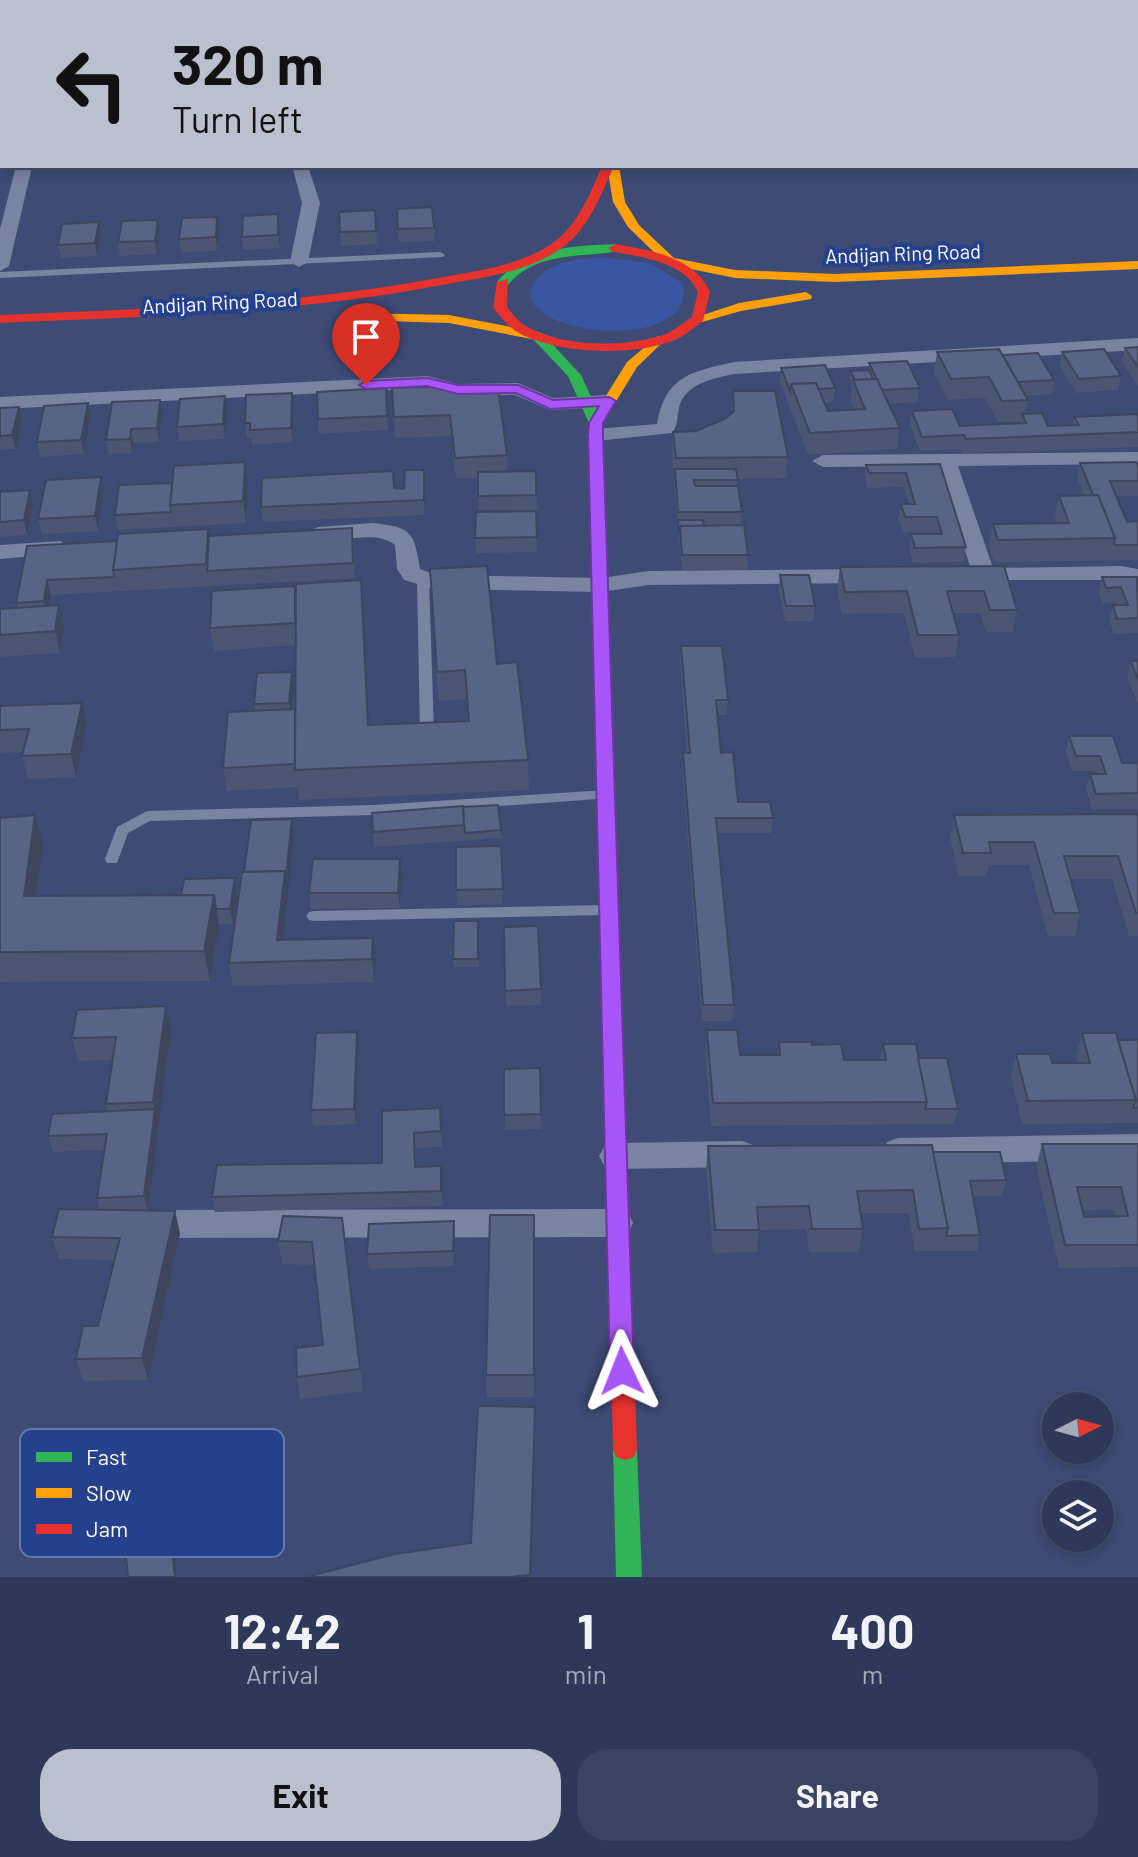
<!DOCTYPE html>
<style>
:root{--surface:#2e3858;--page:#3a4361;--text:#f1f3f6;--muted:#a7acba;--line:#49526e;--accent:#bbc0cf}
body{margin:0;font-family:Barlow,sans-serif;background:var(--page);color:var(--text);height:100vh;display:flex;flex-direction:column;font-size:30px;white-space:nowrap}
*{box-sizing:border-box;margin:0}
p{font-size:26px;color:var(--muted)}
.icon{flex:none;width:44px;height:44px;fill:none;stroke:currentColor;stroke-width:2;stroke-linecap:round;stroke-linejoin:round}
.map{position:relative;height:1577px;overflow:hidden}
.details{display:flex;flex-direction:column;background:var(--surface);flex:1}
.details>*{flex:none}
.banner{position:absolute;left:0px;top:0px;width:1138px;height:168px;box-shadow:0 4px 12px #0003,0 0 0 2px var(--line);background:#bbc0cf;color:#111;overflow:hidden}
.needle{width:52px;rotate:84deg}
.fabs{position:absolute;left:1042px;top:1392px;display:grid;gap:16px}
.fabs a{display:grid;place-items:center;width:72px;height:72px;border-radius:50%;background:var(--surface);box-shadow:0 4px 12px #0003,0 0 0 2px var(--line);font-size:40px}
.pin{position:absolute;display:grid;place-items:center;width:68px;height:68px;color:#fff;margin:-82px -34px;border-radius:50% 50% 50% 0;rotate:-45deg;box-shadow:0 0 8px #0007}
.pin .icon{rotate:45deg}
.me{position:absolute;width:88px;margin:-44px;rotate:358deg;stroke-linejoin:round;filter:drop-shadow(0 0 6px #0008)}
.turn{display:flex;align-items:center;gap:28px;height:168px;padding:0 40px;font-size:36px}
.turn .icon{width:104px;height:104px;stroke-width:2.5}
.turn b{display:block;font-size:56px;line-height:68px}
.eta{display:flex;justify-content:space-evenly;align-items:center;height:136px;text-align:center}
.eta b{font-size:48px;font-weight:700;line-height:56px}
.cta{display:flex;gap:16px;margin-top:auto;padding:16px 40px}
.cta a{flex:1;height:92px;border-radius:32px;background:var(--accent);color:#111;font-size:32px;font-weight:700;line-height:92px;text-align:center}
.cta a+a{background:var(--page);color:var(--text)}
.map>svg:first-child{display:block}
</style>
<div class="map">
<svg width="1138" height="1577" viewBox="0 0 1138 1577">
<rect width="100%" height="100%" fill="#3d4b75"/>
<path fill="#3a56a2" d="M600,257L650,263L682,283C703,356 503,336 534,283C546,262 578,259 600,257Z"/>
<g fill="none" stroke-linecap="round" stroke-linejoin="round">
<g fill="#7984a1" fill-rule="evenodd">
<polygon points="502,0 528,0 525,2 499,2"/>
<rect x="678" y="0" width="8" height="2"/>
<rect x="733" y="0" width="8" height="2"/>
<polygon points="440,252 445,255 443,257 0,278 0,272"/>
<polygon points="423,576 429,580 434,733 427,737 420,733 417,580"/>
<polygon points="607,790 614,795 612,798 374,815 150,821 128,833 117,863 107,863 105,859 117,827 147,811 374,805"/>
<polygon points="605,905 610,906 612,910 610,914 605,915 314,921 309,920 306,916 309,912 314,911"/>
</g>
<g fill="#7984a1" fill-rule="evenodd">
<rect x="256" y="0" width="14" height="2"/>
<rect x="0" y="47" width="2" height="8"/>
<polygon points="16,166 32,166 9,266 0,271 0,229"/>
<polygon points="292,166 308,166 320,203 308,262 299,267 290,262 302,203"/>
<path d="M1138,338V350L734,374C714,378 684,384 679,408C677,417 678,425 672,433L596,441L586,435L596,429L657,424C666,376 690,372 734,362Z"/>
<polygon points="427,376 458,384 518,383 553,398 605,395 615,401 605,407 550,410 515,395 458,396 427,388 0,409 0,397"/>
<polygon points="1138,452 1138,464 958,466 993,568 1121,566 1138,569 1138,583 1121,580 966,580 963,575 971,569 937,466 823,467 812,461 823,455"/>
<path d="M373,523C413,527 414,533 420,569L435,575L601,578L649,571L875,569L883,571L886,576L883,581L875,583L649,585L601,592L435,589L404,580L397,569L395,545C371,525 322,552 307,534L318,527Z"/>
<polygon points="60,541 71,548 68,553 0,559 0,545"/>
<polygon points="1138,1134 1138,1160 898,1164 887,1160 882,1151 887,1142 898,1138"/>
<polygon points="742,1141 753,1145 758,1154 753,1163 742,1167 615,1169 604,1165 599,1156 604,1147 615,1143"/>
<polygon points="617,1209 628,1213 633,1223 628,1233 617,1237 145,1238 133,1234 129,1224 133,1214 145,1210"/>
</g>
<g fill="#30b455" fill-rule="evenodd">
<path d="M615,244L621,248L619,251C580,258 536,251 508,285L497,282C523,247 575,246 615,244Z"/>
<polygon points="537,332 542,333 581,375 603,423 617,837 608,843 599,837 589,423 568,376 530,336"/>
<polygon points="625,1438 634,1441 637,1449 642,1577 616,1577 613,1449 616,1441"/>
</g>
<g fill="#ff9f0a" fill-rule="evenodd">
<polygon points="607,166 619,166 625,202 639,225 674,258 735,270 835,274 1138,261 1138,269 835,282 735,278 666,264 628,227 613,202"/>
<polygon points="806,292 812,296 811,299 741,311 695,324 688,320 739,303"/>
<polygon points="358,313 449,315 537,332 544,336 537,340 449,323 353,320 353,314"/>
<polygon points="658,336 665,340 637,367 601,426 591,426 589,423 627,362"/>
</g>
<g fill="#e5322d" fill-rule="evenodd">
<rect x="602" y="0" width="10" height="2"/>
<path d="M602,166H614C601,195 589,228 563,247C529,272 482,278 442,285C296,313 148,317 0,323V315C146,309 293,305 438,278C477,271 521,266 554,242C579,224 590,193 602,166Z"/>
<path d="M615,244C649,250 695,257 710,292L703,321C695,327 686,335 677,339C636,357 553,355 514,330C507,325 499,315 493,308L497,282L508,279L507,307C512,313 518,321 524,325C562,348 625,348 666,334C675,330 684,322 692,317L698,292C684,261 640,257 611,251L609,248Z"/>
<polygon points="608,831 617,837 637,1449 634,1457 625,1460 616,1457 613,1449 599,837"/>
</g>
</g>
<g fill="#4c5672" fill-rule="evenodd">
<polygon points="397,209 434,228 435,241 399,242"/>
<polygon points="375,210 377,244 341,246 339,212"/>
<polygon points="217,217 219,230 217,251 181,252 179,239"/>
<polygon points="158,220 160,233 157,254 120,256 118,242"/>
<polygon points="280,228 280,248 243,250 242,237"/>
<polygon points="101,235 97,256 61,258 58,245"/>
<polygon points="1138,347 1138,386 1122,362 1125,348"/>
<polygon points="937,352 1003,355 1054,380 1052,394 1026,396 1028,400 1025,414 1048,426 1073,425 1074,417 1138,414 1138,447 963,453 961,449 920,451 910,425 912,411 960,426 1020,423 1021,421 998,422 985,398 948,400 934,373"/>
<polygon points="1062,352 1121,376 1118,390 1076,393 1060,366"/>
<polygon points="869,363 920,388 918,402 889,404 900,428 897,449 808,455 780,382 781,368 835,388 833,402 825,403 828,411 854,409 851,401 852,385 849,378 850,371 869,370"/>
<polygon points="479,385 507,455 507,472 536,471 537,510 479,510 478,478 456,479 451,436 395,438 392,388"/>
<polygon points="386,388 388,430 319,434 318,419"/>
<polygon points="733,391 788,457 786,478 738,479 737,486 742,512 741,525 748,555 747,570 682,570 674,484 672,454 673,432 696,431 725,419 732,413"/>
<polygon points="292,393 293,407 293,442 252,445 251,437 247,438 245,423"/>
<polygon points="225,396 227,411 225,439 179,441 177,427"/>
<polygon points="19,407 22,421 16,449 0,450 0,408"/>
<polygon points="162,414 159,442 133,443 132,453 109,454 106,440"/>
<polygon points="90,418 84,454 40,457 37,442"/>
<polygon points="245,462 248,483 246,523 118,530 115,515 172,483"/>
<polygon points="1080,463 1138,466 1138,496 1116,496 1127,522 1138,521 1138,560 994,562 989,546 993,524 1057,523 1055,517 1059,496 1084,495 1077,478"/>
<polygon points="940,464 966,547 963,562 913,563 909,549 911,534 936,534 935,532 903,532 899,519 901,504 909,504 904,487 867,488 865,479 866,465"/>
<polygon points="425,485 424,515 263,522 261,507 394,488 404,489"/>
<polygon points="30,490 33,505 27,535 0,537 0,492"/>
<polygon points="103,492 98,531 42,534 38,519"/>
<polygon points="536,511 537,552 476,553 475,538"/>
<polygon points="209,536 354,543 355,578 51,595 49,606 64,628 60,653 0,657 0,609 18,608 16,603 27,546"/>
<polygon points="1004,566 1017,610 1013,632 986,632 980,613 953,613 959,635 955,657 915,658 904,613 842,614 837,589 840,567"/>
<polygon points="430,569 497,664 528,760 529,790 299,800 297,787 227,791 223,768 255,711 254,704 294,687 292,709 295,709 296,645 214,651 210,628 364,608 369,725 468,721 466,699 438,701"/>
<polygon points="780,575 815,606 813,621 785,621 779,590"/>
<polygon points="1102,577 1138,579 1138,633 1114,634 1109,620 1113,605 1118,605 1117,602 1102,603 1099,592"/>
<polygon points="681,646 728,700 727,715 717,715 721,753 738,802 773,818 771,833 717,833 734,1005 732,1021 702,1021 682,768 683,753 687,753 680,661"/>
<polygon points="1131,661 1138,661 1138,704 1127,677"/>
<polygon points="82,703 87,725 76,777 28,779 22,756 23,752 0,753 0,706"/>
<polygon points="1069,736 1122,763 1138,763 1138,809 1092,809 1086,790 1090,774 1097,774 1096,771 1072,771 1066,752"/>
<polygon points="372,813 501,830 502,838 374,847"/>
<polygon points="1138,814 1138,936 1129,936 1112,879 1071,879 1080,913 1075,936 1048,936 1029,865 989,865 986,876 959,876 950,838 954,815"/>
<polygon points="0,818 43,844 36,896 237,894 233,924 219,924 210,981 0,982"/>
<polygon points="294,835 283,940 373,938 376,961 374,982 233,986 229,963 244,872"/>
<polygon points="501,846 503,904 457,906 456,890"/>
<polygon points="402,874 400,908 311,909 309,893"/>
<polygon points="478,921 479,967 454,967 453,959"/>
<polygon points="538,926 541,1005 506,1006 504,927"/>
<polygon points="171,1029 148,1211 175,1211 180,1234 148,1380 83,1381 76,1359 98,1326 114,1260 59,1259 52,1237 100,1210 97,1198 105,1150 53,1152 48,1136 107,1112 106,1104 112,1060 78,1061 72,1038"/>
<polygon points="707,1030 740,1055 777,1055 779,1042 812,1045 844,1060 880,1060 883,1044 918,1058 958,1109 954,1124 711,1126 705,1053"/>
<polygon points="1082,1033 1118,1040 1138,1040 1138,1123 1022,1124 1011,1077 1016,1054 1052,1063 1078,1063 1076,1056"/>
<polygon points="359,1047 356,1124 313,1126 311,1110"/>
<polygon points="540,1068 541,1129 505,1130 504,1069"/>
<polygon points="440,1108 442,1147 416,1148 416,1167 441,1166 442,1206 215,1212 212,1197 382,1163"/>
<path d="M1042,1144H1138V1267L1059,1268L1036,1167ZM1083,1210H1114L1115,1216L1084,1217Z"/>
<polygon points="708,1146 933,1152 1006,1180 1002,1196 973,1196 980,1235 977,1251 915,1251 908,1213 860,1213 863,1229 859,1252 809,1252 806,1229 759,1230 757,1252 713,1253 706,1169"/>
<polygon points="534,1215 534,1397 487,1397 486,1375"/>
<polygon points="342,1218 363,1391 300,1399 297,1377 323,1345 315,1265 282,1264 278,1241"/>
<polygon points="455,1236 454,1266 369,1269 367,1254"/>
</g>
<g fill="#3e465d">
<polygon points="278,214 280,228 280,248 278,235"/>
<polygon points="217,217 219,230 217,251 216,237"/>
<polygon points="158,220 160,233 157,254 155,241"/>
<polygon points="99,222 101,235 97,256 95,243"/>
<polygon points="292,393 293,407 293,442 291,428"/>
<polygon points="225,396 227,411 225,439 223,424"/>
<polygon points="160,400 162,414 159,442 157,428"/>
<polygon points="88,403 90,418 84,454 81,440"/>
<polygon points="19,407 22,421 16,449 12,435"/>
<polygon points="131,429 133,443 132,453 130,439"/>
<polygon points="245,462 248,483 246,523 243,501"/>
<polygon points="424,470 425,485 424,515"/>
<polygon points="101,477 103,492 98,531 95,516"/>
<polygon points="30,490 33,505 27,535 24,520"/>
<polygon points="47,580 51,595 47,616 44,601"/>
<polygon points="361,580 364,608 370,755 368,725"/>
<polygon points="59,605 64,628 60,653 55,631"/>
<polygon points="292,672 294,687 291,718 289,703"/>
<polygon points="82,703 87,725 76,777 71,754"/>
<polygon points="35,815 43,844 32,926 24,896"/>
<polygon points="292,819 294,835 281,964 277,940 285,871"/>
<polygon points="400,859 402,874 400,908 398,893"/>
<polygon points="235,878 237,894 233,924 230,909"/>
<polygon points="214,895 219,925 210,981 204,951"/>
<polygon points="373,938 376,961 374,982 372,959"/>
<polygon points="166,1006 171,1029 148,1211 144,1196 155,1109 153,1102"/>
<polygon points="357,1032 359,1047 356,1124 354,1109"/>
<polygon points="175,1211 180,1234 148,1380 142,1358"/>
<polygon points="454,1221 455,1236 454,1266 453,1251"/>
<polygon points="535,1407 535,1429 531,1577 530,1577"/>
<polygon points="164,1482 168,1497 177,1577 175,1577"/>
</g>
<g fill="#586485" stroke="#3e465d" stroke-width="2" fill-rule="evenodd">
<polygon points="432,207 434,228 398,229 397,209"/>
<polygon points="375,210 376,231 340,232 339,212"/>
<polygon points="278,214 278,235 242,237 243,216"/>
<polygon points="217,217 216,237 179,239 182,218"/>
<polygon points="158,220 155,241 118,242 122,221"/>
<polygon points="99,222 95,243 58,245 62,224"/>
<polygon points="1138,347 1138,367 1125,348"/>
<polygon points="999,349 1028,400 1002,401 989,377 951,379 937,352"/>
<polygon points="1104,349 1121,376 1079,379 1062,352"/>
<polygon points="1038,353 1054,380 1018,382 1003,355"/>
<polygon points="907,361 920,388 882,390 869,363"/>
<polygon points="825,365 835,388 819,389 816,383 791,384 790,391 781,368"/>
<polygon points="869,370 873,379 855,380 850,371"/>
<polygon points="877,379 900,428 810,433 791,384 816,383 828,411 865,409 853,380"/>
<polygon points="479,385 499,394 507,455 455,458 450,415 394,417 392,388"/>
<polygon points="386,388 387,416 318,419 317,392"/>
<polygon points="733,391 775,391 788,457 676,458 673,432 696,431 725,419 734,411"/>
<polygon points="292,393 291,428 250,430 250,423 245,423 246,395"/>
<polygon points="225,396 223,424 177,427 180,399"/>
<polygon points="160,400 157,428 131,429 130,439 106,440 112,402"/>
<polygon points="88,403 81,440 37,442 44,406"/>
<polygon points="19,407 12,435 0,436 0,408"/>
<polygon points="952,409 960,426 1026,423 1022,414 1042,413 1048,426 1079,425 1074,417 1138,414 1138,432 966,439 964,435 922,437 912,411"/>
<polygon points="245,462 243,501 170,505 174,466"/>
<polygon points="1136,462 1138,466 1138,481 1110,481 1127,522 1138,521 1138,545 1114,545 1115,538 1098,495 1093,495 1080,463"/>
<polygon points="940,464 966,547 915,548 911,534 942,534 937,517 905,517 901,504 915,504 906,473 869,473 866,465"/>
<polygon points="675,469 736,469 738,480 694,480 695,486 738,486 742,512 678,512"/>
<polygon points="405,470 424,470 424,500 261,507 262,478 393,471 394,488 404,489"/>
<polygon points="536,471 536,495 478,496 478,472"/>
<polygon points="101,477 95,516 38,519 46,480"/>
<polygon points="172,483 170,505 171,512 115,515 119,485"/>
<polygon points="30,490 24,520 0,522 0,492"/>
<polygon points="1098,495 1115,538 998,540 993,524 1069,523 1059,496"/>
<polygon points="536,511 537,537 475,538 476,512"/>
<polygon points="678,520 703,520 704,526 680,526 679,533"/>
<polygon points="744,525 748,555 682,555 680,526"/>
<polygon points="352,528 353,563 207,571 209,536"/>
<polygon points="208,529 206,564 113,570 118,534"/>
<polygon points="117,541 113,570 114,577 47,580 44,601 16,603 27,546"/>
<polygon points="487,566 497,664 517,662 528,760 295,770 296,584 361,580 368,725 469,721 465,670 437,672 430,569"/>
<polygon points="1004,566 1017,610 990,610 984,591 947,591 959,635 918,635 907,591 845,592 840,567"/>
<polygon points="780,575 809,575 815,606 786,606"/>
<polygon points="1102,577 1137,577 1138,618 1117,619 1113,605 1128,605 1121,587 1106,588"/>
<polygon points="295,586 295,623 210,628 212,591"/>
<polygon points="59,605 55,631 0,635 0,609"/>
<polygon points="681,646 722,646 728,700 716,700 721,753 733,752 738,802 770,802 773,818 716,818 734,1005 703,1005 683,753 690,753"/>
<polygon points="1131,661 1138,661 1138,680"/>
<polygon points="292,672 289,703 254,704 257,673"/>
<polygon points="82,703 71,754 22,756 29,729 0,730 0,706"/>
<polygon points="295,709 295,764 223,768 228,712"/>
<polygon points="1069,736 1113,736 1122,763 1138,763 1138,793 1096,794 1090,774 1106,774 1100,756 1076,756"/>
<polygon points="498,805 501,830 465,833 463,807"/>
<polygon points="463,806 464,825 373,832 372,813"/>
<polygon points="1138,814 1138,913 1136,913 1118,856 1064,856 1080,913 1054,913 1034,842 989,842 991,853 963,853 954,815"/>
<polygon points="35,815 24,896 214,895 204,951 0,952 0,818"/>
<polygon points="292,819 286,878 285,871 244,872 251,820"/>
<polygon points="501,846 503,889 456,890 456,847"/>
<polygon points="313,859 400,859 398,893 309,893"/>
<polygon points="285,871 277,940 373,938 372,959 229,963 242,872"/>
<polygon points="235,878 230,909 216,909 214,895 181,895 184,879"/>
<polygon points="454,921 478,921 478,959 453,959"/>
<polygon points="538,926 541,989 505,991 504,927"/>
<polygon points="166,1006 153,1102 106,1104 116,1037 72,1038 77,1010"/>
<polygon points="707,1030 737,1030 740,1055 780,1055 779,1042 812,1042 812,1045 841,1044 844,1060 886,1060 883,1044 916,1044 927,1102 713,1103"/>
<polygon points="357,1032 354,1109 311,1110 316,1033"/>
<polygon points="1082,1033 1116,1033 1136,1100 1028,1101 1016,1054 1050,1054 1052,1063 1090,1063"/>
<polygon points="1118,1040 1138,1040 1138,1108 1133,1108 1136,1100"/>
<polygon points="918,1058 947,1058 958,1109 925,1109 927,1102"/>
<polygon points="540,1068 541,1114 504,1115 504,1069"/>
<polygon points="440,1108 441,1131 414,1133 415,1167 441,1166 441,1191 212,1197 217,1165 382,1163 382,1111"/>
<polygon points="155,1109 144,1196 97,1198 107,1134 48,1136 52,1114"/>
<path d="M1042,1144H1138V1245H1065ZM1077,1187H1121L1128,1216L1084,1217Z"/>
<polygon points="932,1145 948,1228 919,1229 913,1190 857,1191 863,1229 812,1229 809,1206 757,1207 759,1230 715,1230 708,1146"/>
<polygon points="933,1152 1000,1152 1006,1180 970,1181 980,1235 946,1236 948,1228"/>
<polygon points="59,1209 175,1211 142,1358 76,1359 83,1326 98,1326 120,1238 52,1237"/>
<polygon points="490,1215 534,1215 534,1375 486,1375"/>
<polygon points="283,1216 342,1218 360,1369 297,1377 296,1348 323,1345 312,1242 278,1241"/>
<polygon points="454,1221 453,1251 367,1254 369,1224"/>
<polygon points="478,1406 535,1407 530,1575 510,1577 306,1577 395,1554 471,1543"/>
<polygon points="164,1482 175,1577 128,1577 120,1493"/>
</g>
<polygon fill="#a855f7" stroke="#6d37a1" stroke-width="2" points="427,378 458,385 518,385 553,400 609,397 616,401 603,423 603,435 634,1371 631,1378 622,1381 613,1378 610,1371 588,435 589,423 599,406 550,409 516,393 458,394 427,386 366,389 359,385 366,381"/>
<g text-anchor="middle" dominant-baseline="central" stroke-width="8" stroke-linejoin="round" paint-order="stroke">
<g font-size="20" fill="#fff" stroke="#25408d">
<text transform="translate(903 253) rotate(-2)">Andijan Ring Road</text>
<text transform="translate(220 302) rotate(-3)">Andijan Ring Road</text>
</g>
</g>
<rect x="20" y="1429" width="264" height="128" rx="12" fill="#25408d" stroke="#6679af" stroke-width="2"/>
<rect x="36" y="1452" width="36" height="10" fill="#30b455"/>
<rect x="36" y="1488" width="36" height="10" fill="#ff9f0a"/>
<rect x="36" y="1524" width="36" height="10" fill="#e5322d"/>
<g font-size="22" fill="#fff">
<text x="86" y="1465">Fast</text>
<text x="86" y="1501">Slow</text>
<text x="86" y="1537">Jam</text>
</g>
</svg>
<div class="fabs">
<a><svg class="needle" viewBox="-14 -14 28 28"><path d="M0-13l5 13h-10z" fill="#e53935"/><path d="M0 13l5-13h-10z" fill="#a7acba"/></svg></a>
<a><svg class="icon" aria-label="layers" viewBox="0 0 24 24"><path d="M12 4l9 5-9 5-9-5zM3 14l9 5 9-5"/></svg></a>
</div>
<div class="pin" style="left:366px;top:385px;background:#d93025"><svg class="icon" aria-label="arrive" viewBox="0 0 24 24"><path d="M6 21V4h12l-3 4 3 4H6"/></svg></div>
<svg class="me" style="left:622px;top:1371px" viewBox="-20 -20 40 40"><path d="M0-17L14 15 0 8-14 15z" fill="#a855f7" stroke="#fff" stroke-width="4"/></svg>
<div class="banner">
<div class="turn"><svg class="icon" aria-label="left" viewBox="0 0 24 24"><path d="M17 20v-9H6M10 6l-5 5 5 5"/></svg><div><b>320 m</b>Turn left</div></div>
</div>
</div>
<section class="details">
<div class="eta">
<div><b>12:42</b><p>Arrival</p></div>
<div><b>1</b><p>min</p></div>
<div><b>400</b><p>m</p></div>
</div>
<div class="cta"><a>Exit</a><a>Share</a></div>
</section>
